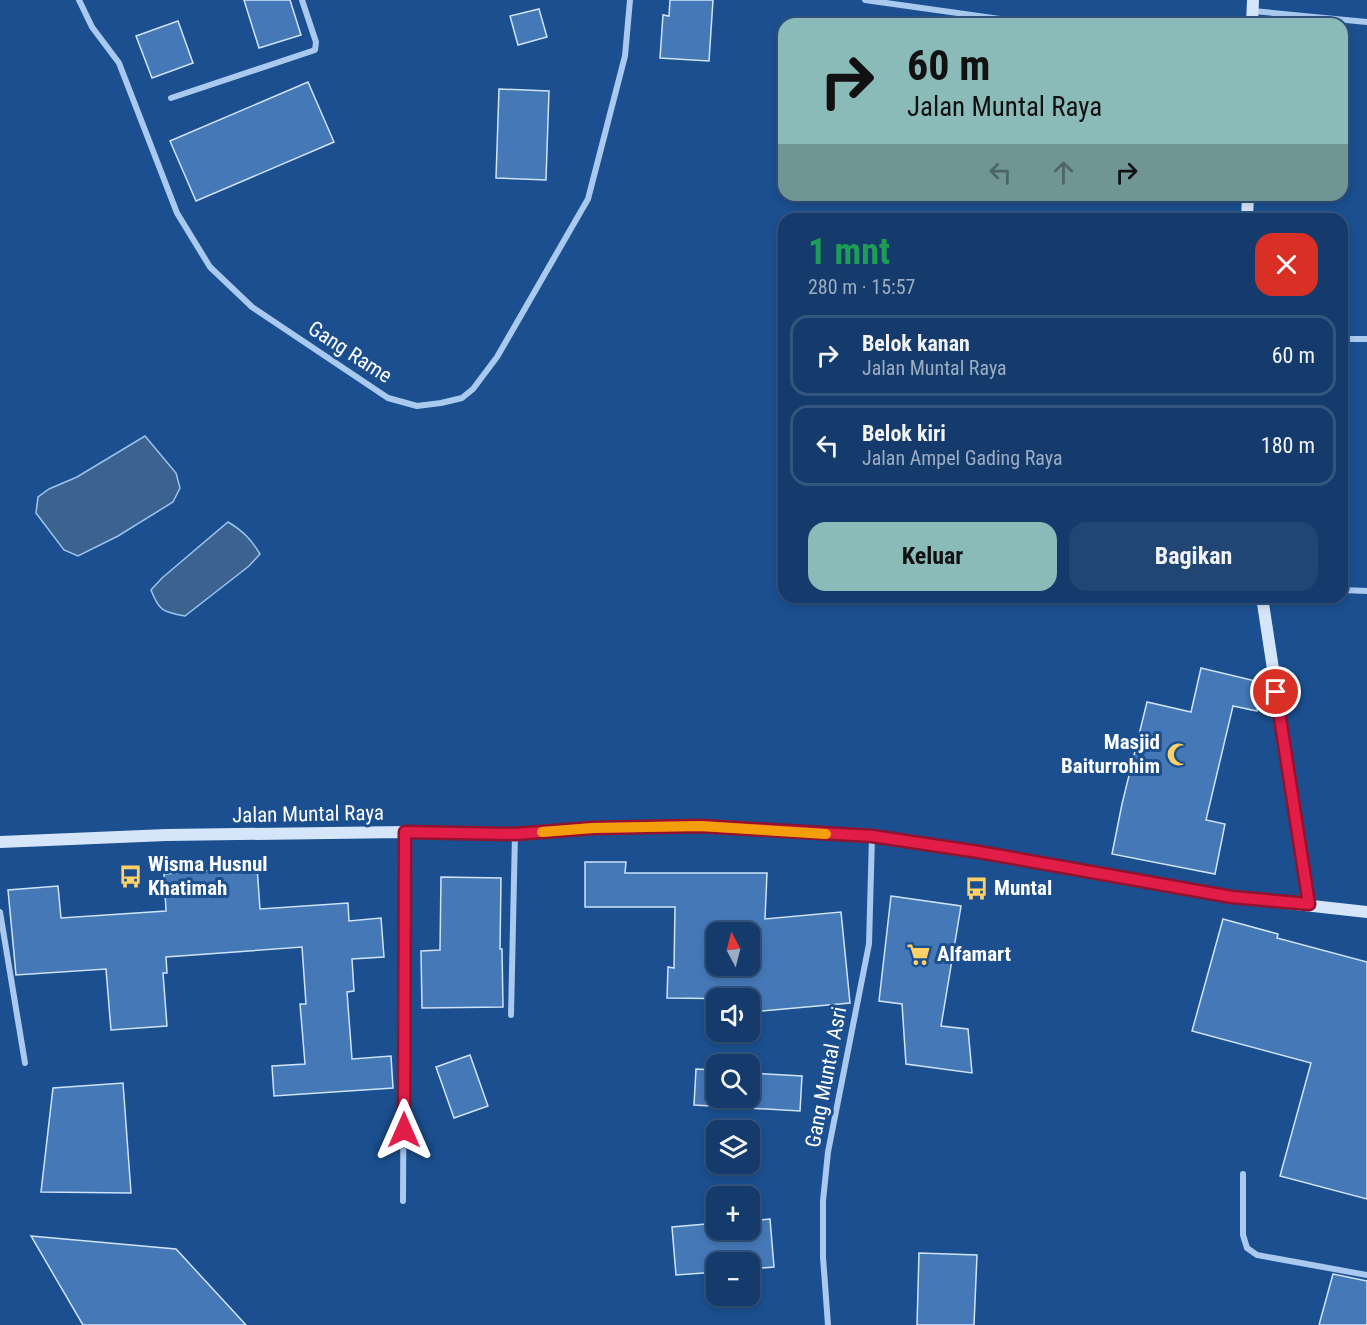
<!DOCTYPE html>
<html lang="id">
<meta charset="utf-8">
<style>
:root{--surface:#143b6b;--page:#214673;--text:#f1f3f6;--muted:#9dadc1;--line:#33557e;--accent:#8bbbb9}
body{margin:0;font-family:"Roboto Condensed",sans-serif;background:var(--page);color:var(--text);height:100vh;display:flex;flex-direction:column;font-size:22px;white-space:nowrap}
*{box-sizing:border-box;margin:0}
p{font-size:20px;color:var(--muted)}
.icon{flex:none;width:33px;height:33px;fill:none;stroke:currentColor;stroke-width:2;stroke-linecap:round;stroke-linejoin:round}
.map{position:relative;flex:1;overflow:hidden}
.sheet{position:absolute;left:778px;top:213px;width:570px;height:390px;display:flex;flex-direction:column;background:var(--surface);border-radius:18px;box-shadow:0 3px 9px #0003,0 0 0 2px var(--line)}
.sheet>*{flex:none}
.top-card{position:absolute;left:778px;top:18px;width:570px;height:183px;border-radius:18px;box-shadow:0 3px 9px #0003,0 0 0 2px var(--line);background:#8bbbb9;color:#111;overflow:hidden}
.needle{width:39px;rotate:353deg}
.fabs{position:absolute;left:706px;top:922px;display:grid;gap:12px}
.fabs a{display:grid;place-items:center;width:54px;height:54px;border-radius:12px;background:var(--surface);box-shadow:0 3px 9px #0003,0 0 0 2px var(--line);font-size:30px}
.pin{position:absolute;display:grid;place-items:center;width:51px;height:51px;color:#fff;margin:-26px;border:3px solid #fff;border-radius:50%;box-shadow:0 2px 6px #0007}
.me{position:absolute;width:66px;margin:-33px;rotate:0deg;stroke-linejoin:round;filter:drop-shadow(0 0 4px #0008)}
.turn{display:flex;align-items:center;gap:21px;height:126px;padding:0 30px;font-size:27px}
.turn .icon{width:78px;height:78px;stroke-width:2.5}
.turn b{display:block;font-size:42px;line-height:51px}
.lanes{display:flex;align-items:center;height:57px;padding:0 30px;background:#0003;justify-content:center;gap:30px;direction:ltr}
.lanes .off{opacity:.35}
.round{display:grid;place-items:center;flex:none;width:63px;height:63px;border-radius:18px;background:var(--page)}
.overview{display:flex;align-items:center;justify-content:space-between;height:102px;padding:0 30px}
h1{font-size:36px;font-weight:700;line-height:45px;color:#1e9e55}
.primary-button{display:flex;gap:12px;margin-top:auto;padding:12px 30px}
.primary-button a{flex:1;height:69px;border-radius:18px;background:var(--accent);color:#111;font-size:24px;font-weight:700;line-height:69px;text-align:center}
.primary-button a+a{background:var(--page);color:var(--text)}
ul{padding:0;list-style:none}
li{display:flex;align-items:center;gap:18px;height:81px;margin:0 12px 9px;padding:0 18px;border:3px solid var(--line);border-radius:18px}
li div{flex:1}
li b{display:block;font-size:22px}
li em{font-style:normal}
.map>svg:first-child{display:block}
</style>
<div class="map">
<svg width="1367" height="1325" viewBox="0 0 1367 1325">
<rect width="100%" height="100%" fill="#1b4f8f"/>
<g fill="#3c6290" stroke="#9cc4f0" stroke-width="1.5">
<polygon points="145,436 176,473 180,488 173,502 118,536 78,556 64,550 36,513 38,497 49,489 77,477"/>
<path d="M228,522C243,531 251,539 260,554L249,566L185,616C163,612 159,611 151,590L162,578Z"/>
</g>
<g fill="#4478b7" stroke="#cfe3fa" stroke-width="1.5" fill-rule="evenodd">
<polygon points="244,0 290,0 301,35 259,48"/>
<polygon points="670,0 713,0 709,61 660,58 663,15 669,16"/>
<polygon points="539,9 547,37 518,45 510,16"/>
<polygon points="178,21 193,63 152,78 136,36"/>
<polygon points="308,82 334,142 196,201 170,141"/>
<polygon points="499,89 549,91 546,180 496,178"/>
<polygon points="1201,668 1264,683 1257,711 1233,706 1206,820 1225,824 1215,874 1112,854 1122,804 1147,702 1191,712"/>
<path d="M585,862H626L625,873H767L765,919L841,912L850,1003L750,1012V999L667,998L668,967L674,968L675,907H585ZM717,933H750V966H717Z"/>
<polygon points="257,867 260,909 348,903 349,921 381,918 384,957 352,959 354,991 347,992 352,1059 391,1056 393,1088 274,1096 272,1066 305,1064 300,1004 306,1004 302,947 166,957 167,973 163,973 167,1026 111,1030 106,969 16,975 8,890 58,886 61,918 166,911 164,874"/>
<polygon points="441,877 501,878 500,949 502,949 503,1007 422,1008 421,951 440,950"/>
<polygon points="891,896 961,906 941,1026 968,1029 972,1073 906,1064 902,1004 879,1001"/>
<polygon points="1223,919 1278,934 1277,938 1367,962 1367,1199 1280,1176 1311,1063 1192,1031"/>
<polygon points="470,1055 488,1106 454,1118 436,1067"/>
<polygon points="696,1069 717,1070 717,1098 750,1098 750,1073 802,1076 800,1111 694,1105"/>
<polygon points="123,1083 131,1193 41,1192 53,1088"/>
<polygon points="770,1219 774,1267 750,1269 750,1263 717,1263 717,1272 676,1275 672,1227 717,1223 717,1230 750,1230 750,1221"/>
<polygon points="31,1236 176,1249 246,1325 83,1325"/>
<polygon points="919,1253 977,1255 974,1325 917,1325"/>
<polygon points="1333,1274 1367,1281 1367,1325 1319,1325"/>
</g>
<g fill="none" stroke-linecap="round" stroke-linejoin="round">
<g stroke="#a9c9ee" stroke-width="6">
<polyline points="79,0 92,27 119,63 177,213 210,267 252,307 388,398 417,406 441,403 462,398 473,389 497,357 588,199 625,56 630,0"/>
<polyline points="865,0 1036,24"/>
<polyline points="1253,11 1367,22"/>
<polyline points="171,98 315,50 316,42 302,0"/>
<polyline points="1342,339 1367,339"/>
<polyline points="1342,590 1367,591"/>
<polyline points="0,912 25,1063"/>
<polyline points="511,1015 515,834"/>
<polyline points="1243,1174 1243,1235 1247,1248 1257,1255 1367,1275"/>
<polyline points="403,1201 405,832"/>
<polyline points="828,1325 823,1257 823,1201 828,1152 869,944 872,836"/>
</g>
<g stroke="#d6e6fa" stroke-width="12">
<polyline points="1252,24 1253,0"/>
<polyline points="1247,219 1248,195"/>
<polyline points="1262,597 1309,904"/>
<polyline points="0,842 166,835 405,832 515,834 593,828 700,826 872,836 979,852 1232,897 1367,912"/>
</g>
</g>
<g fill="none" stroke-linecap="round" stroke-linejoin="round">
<defs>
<polyline id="route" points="404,1130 405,832 515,834 593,828 700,826 872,836 979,852 1232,897 1309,904 1276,692"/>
</defs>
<use href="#route" stroke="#92132f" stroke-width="15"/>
<use href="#route" stroke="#e11d48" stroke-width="10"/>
<polyline stroke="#f59e0b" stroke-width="10" points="542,832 593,828 700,826 826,834"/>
</g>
<defs>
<symbol id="mosque-bare" viewBox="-9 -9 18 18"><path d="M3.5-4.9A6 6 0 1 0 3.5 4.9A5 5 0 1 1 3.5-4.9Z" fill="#ffd166" stroke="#1b4f8f" stroke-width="2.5" paint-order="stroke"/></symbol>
<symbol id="bus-bare" viewBox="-9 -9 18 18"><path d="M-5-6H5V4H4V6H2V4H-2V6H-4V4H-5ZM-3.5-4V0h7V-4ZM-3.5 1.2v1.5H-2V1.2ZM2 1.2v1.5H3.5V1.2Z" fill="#ffd166" stroke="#1b4f8f" stroke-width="2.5" paint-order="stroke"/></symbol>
<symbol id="supermarket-bare" viewBox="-9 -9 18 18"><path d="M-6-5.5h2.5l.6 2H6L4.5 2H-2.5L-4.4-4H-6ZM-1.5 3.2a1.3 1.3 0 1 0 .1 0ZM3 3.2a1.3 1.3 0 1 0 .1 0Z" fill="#ffd166" stroke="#1b4f8f" stroke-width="2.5" paint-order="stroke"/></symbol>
</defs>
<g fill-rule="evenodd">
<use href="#mosque-bare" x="1162" y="738" width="33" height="33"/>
<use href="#bus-bare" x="114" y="860" width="33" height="33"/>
<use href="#bus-bare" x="960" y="872" width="33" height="33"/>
<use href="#supermarket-bare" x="902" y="938" width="33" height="33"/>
</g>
<g text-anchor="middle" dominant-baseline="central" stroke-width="6" stroke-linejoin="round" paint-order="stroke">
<g font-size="21" fill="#fff" stroke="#1b4f8f">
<text transform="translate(350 352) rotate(33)">Gang Rame</text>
<text transform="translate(308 814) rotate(-1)">Jalan Muntal Raya</text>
<text transform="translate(826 1077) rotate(-79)">Gang Muntal Asri</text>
</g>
<g font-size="21" font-weight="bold" fill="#fff" stroke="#1b4f8f" text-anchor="start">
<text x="1160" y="742" text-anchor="end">Masjid<tspan x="1160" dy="24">Baiturrohim</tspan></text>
<text x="148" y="864">Wisma Husnul<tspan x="148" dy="24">Khatimah</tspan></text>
<text x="994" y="888">Muntal</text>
<text x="937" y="954">Alfamart</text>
</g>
</g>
</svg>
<div class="fabs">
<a><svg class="needle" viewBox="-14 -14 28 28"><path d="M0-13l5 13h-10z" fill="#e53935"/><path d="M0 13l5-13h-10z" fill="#9dadc1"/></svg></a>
<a><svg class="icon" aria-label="sound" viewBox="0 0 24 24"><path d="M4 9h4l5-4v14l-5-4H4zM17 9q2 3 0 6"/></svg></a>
<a><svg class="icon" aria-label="search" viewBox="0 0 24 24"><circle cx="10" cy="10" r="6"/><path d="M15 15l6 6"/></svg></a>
<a><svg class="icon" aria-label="layers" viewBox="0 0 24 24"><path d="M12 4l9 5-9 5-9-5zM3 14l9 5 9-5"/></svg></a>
<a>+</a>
<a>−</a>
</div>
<div class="pin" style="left:1276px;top:692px;background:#d93025"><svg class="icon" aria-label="arrive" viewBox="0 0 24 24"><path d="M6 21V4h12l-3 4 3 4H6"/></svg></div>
<svg class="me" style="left:404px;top:1130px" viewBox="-20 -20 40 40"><path d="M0-17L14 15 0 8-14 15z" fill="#e11d48" stroke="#fff" stroke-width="4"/></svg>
<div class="top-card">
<div class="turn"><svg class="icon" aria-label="right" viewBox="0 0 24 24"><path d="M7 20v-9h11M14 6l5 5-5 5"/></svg><div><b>60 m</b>Jalan Muntal Raya</div></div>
<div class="lanes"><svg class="icon off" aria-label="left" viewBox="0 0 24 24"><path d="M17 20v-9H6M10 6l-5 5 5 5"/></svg><svg class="icon off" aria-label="ahead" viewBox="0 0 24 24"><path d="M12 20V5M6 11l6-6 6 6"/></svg><svg class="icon" aria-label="right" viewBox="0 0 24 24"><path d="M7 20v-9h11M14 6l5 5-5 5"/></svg></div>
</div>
<section class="sheet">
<div class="overview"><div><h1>1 mnt</h1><p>280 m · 15:57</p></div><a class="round" style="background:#d93025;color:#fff"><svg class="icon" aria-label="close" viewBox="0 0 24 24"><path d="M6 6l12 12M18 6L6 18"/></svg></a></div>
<ul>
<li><svg class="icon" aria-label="right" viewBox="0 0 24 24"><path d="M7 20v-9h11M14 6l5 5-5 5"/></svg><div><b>Belok kanan</b><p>Jalan Muntal Raya</p></div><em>60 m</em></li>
<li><svg class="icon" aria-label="left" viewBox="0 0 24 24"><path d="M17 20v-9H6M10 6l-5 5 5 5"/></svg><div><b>Belok kiri</b><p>Jalan Ampel Gading Raya</p></div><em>180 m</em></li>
</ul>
<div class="primary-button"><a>Keluar</a><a>Bagikan</a></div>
</section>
</div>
